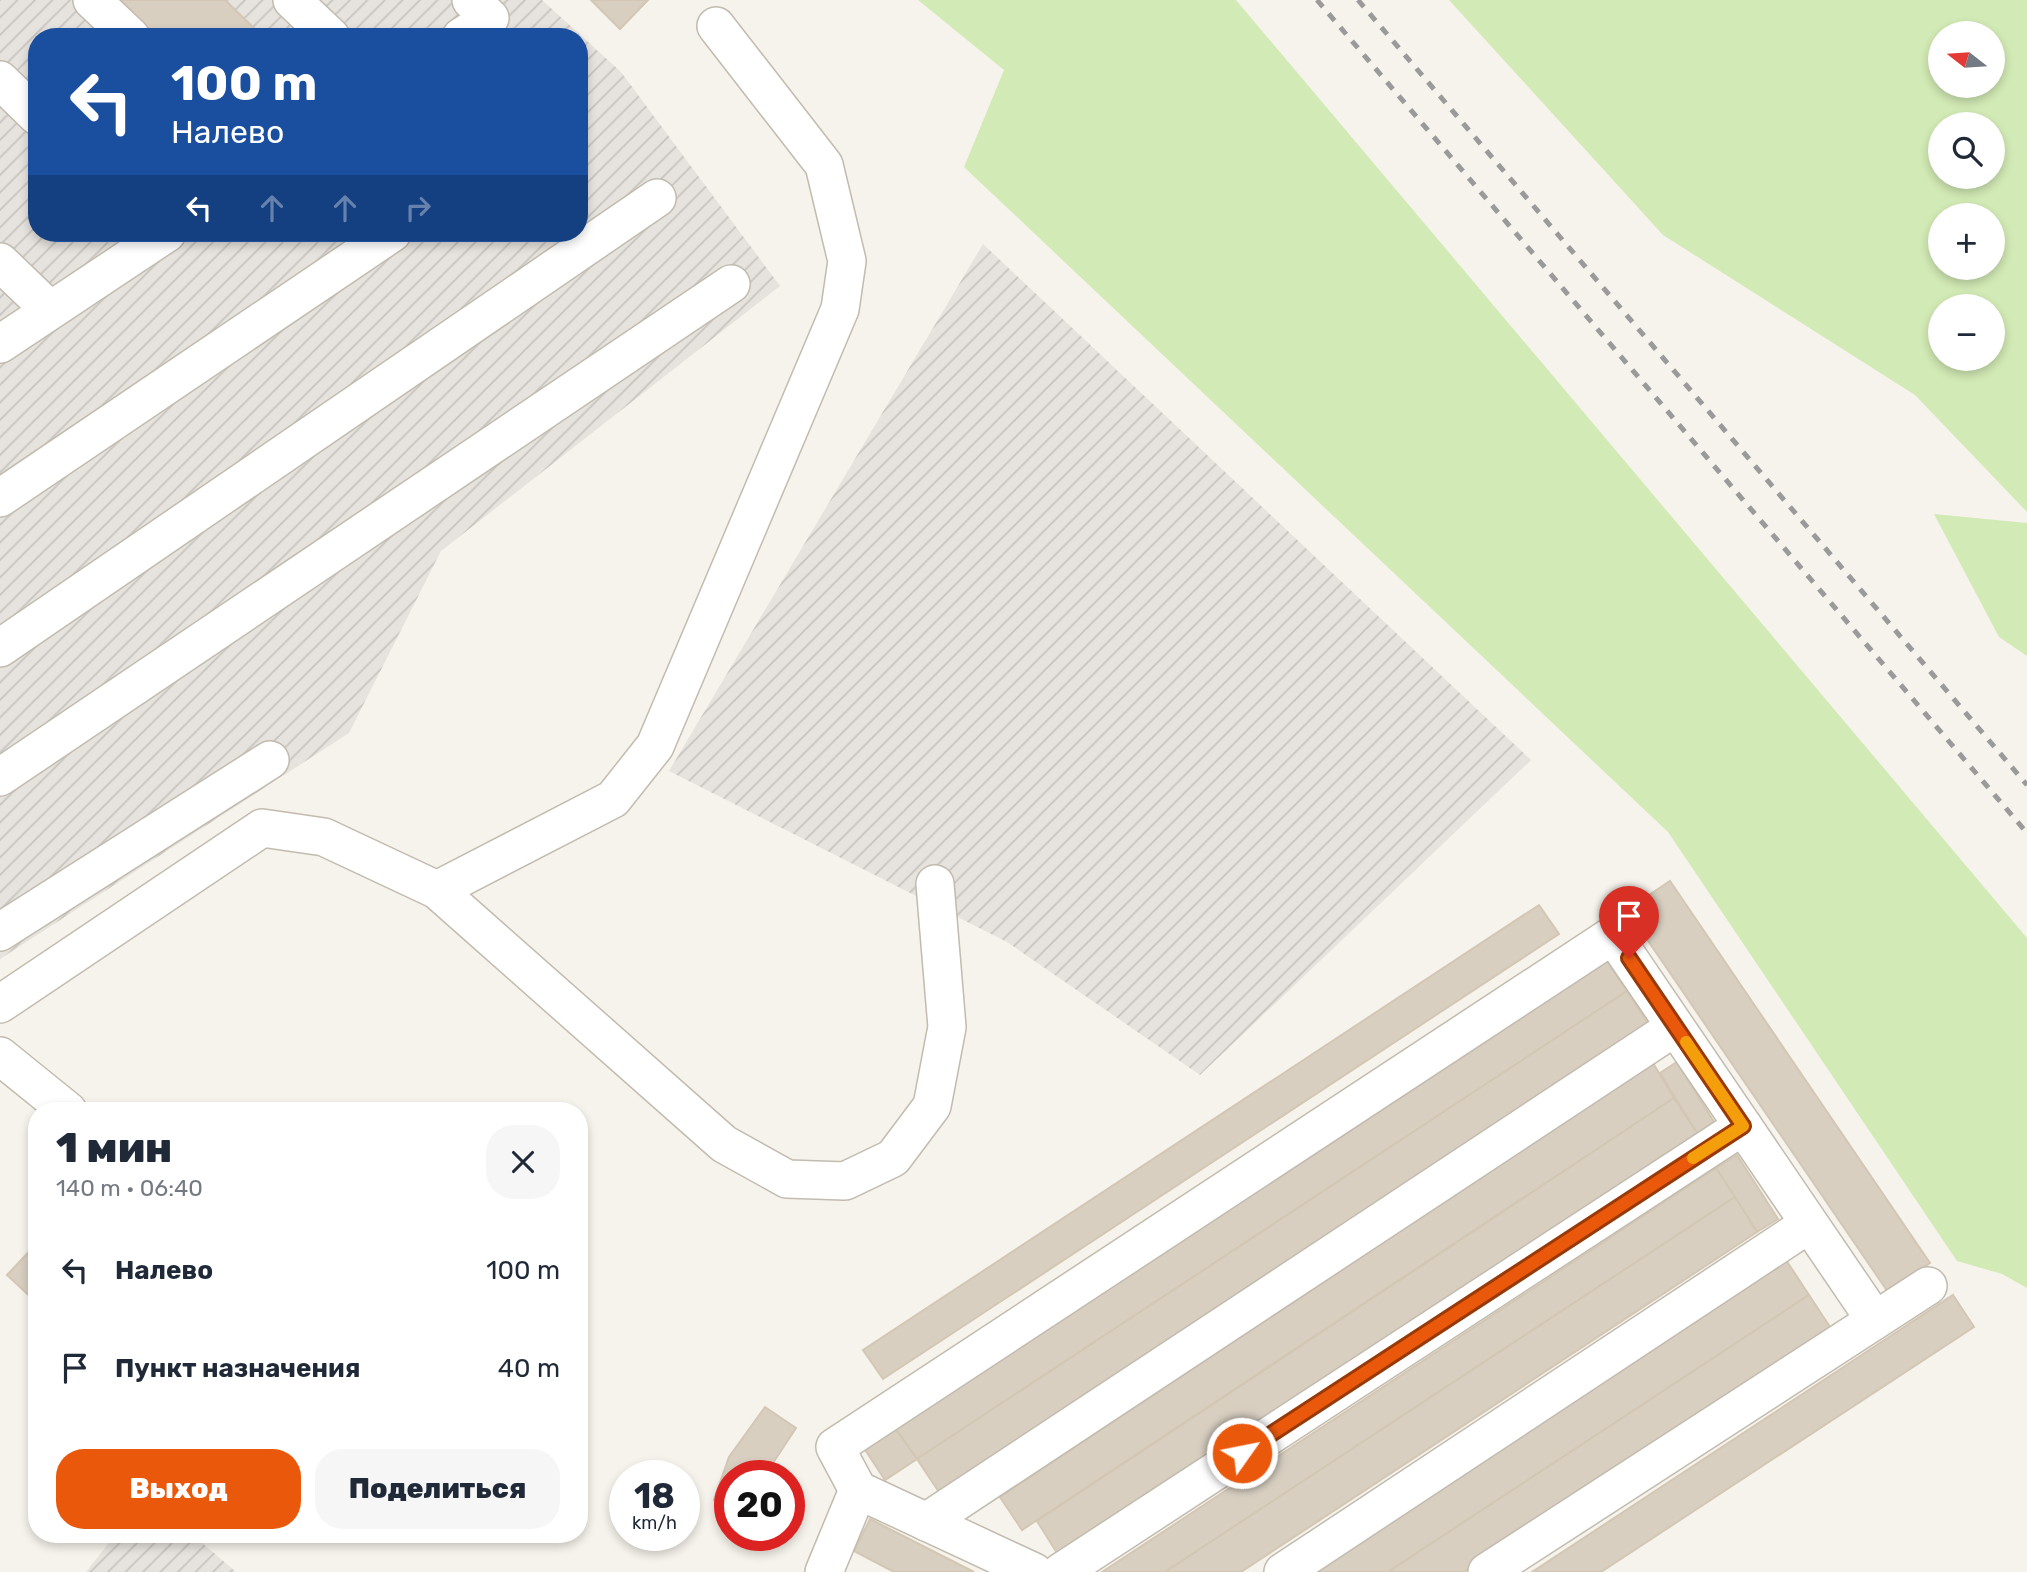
<!DOCTYPE html>
<html lang="ru">
<meta charset="utf-8">
<style>
:root{--surface:#fff;--page:#f6f6f7;--text:#1f2937;--muted:#747a83;--accent:#ea580c}
body{margin:0;font-family:Rubik,sans-serif;background:var(--page);color:var(--text);height:100vh;display:flex;flex-direction:column;font-size:26px;white-space:nowrap}
*{box-sizing:border-box;margin:0}
p{font-size:23px;color:var(--muted)}
.icon{flex:none;width:38px;height:38px;fill:none;stroke:currentColor;stroke-width:2;stroke-linecap:round;stroke-linejoin:round}
.map{position:relative;flex:1;overflow:hidden}
.panel{position:absolute;left:28px;top:1102px;width:560px;height:441px;display:flex;flex-direction:column;background:var(--surface);border-radius:28px;box-shadow:0 4px 10px #0003}
.panel>*{flex:none}
.hud{position:absolute;left:28px;top:28px;width:560px;height:214px;border-radius:28px;box-shadow:0 4px 10px #0003;background:#1a4fa0;color:#fff;overflow:hidden}
.needle{width:46px;rotate:287deg}
.controls{position:absolute;left:1928px;top:21px;display:grid;gap:14px}
.controls a{display:grid;place-items:center;width:77px;height:77px;border-radius:50%;background:var(--surface);box-shadow:0 4px 10px #0003;font-size:35px}
.speed{position:absolute;left:609px;top:1460px;display:flex;gap:14px;font-size:35px;font-weight:700;text-align:center}
.speed>*{display:grid;place-content:center;width:91px;height:91px;border-radius:50%;background:var(--surface);box-shadow:0 4px 10px #0003;line-height:1}
.speed small{font-size:18px;font-weight:400}
.speed .limit{border:10px solid #d22;background:#fff;color:#111}
.pin{position:absolute;display:grid;place-items:center;width:60px;height:60px;color:#fff;margin:-72px -30px;border-radius:50% 50% 50% 0;rotate:-45deg;box-shadow:0 0 7px #0007}
.pin .icon{rotate:45deg}
.me{position:absolute;width:77px;margin:-38px;rotate:57deg;stroke-linejoin:round;filter:drop-shadow(0 0 5px #0008)}
.turn{display:flex;align-items:center;gap:24px;height:147px;padding:0 28px;font-size:32px}
.turn .icon{width:91px;height:91px;stroke-width:2.5}
.turn b{display:block;font-size:49px;line-height:60px}
.lanes{display:flex;align-items:center;height:66px;padding:0 28px;background:#0003;justify-content:center;gap:35px;direction:ltr}
.lanes .off{opacity:.35}
.round{display:grid;place-items:center;flex:none;width:74px;height:74px;border-radius:28px;background:var(--page)}
.summary{display:flex;align-items:center;justify-content:space-between;height:119px;padding:0 28px}
h1{font-size:42px;font-weight:800;line-height:52px}
.button{display:flex;gap:14px;margin-top:auto;padding:14px 28px}
.button a{flex:1;height:80px;border-radius:28px;background:var(--accent);color:#fff;font-size:28px;font-weight:800;line-height:80px;text-align:center}
.button a+a{background:var(--page);color:var(--text)}
ul{padding:0;list-style:none}
li{display:flex;align-items:center;gap:21px;height:98px;padding:0 28px}
li div{flex:1}
li b{display:block;font-size:26px}
li em{font-style:normal}
.map>svg:first-child{display:block}
</style>
<div class="map">
<svg width="2027" height="1572" viewBox="0 0 2027 1572">
<defs>
<pattern id="industrial-furrows" width="10" height="10" patternUnits="userSpaceOnUse" patternTransform="scale(1.75)"><rect width="10" height="10" fill="#e6e2dd"/><path d="M-1 1l2-2M0 10L10 0M9 11l2-2" fill="none" stroke="#c7c3be"/></pattern>
</defs>
<rect width="100%" height="100%" fill="#f6f3ec"/>
<g fill="url(#industrial-furrows)" fill-rule="evenodd">
<path d="M0,0H542L621,72L780,286L441,551L349,733L0,959ZM37,37H579V233H37Z"/>
<polygon points="983,244 1531,760 1200,1075 1007,942 669,771"/>
<polygon points="115,1535 193,1535 236,1572 86,1572"/>
</g>
<g fill="#d2eab5" fill-rule="evenodd">
<polygon points="918,0 1236,0 2027,938 2027,1288 2002,1274 1957,1261 1668,832 964,167 1004,70"/>
<path d="M1449,0H2027V512L1915,395L1663,235ZM1941,33H1993V86H1941ZM1941,124H1993V177H1941ZM1941,215H1993V268H1941ZM1941,306H1993V359H1941Z"/>
<polygon points="1934,514 2027,523 2027,656 1999,637"/>
</g>
<g fill="#d8cfc1" stroke="#d3c7b4" stroke-width="2">
<polygon points="102,0 225,0 263,37 139,37"/>
<polygon points="591,0 648,0 620,29"/>
<polygon points="1670,881 1930,1263 1888,1292 1627,910"/>
<polygon points="1539,905 1559,934 883,1379 863,1350"/>
<polygon points="1606,960 1627,991 917,1459 895,1428"/>
<polygon points="1627,991 1648,1023 939,1492 917,1459"/>
<polygon points="1677,1062 1714,1122 1697,1133 1660,1073"/>
<polygon points="1653,1063 1674,1098 1022,1530 1000,1497"/>
<polygon points="1674,1098 1697,1133 1059,1556 1037,1521"/>
<polygon points="1737,1155 1778,1219 1757,1232 1716,1168"/>
<polygon points="1716,1168 1735,1197 1165,1572 1102,1572"/>
<polygon points="1735,1197 1757,1232 1241,1572 1165,1572"/>
<polygon points="37,1243 37,1303 7,1275"/>
<polygon points="1786,1260 1809,1295 1388,1572 1312,1572"/>
<polygon points="1809,1295 1832,1330 1464,1572 1388,1572"/>
<polygon points="1953,1295 1974,1327 1601,1572 1532,1572"/>
<polygon points="765,1407 796,1428 765,1475 730,1475 730,1506 714,1500 729,1457"/>
<polygon points="895,1428 917,1459 885,1480 864,1448"/>
<polygon points="870,1519 974,1572 894,1572 854,1551"/>
</g>
<g fill="none" stroke-linecap="round" stroke-linejoin="round">
<defs>
<g id="minor">
<polyline points="92,0 131,37"/>
<polyline points="292,0 331,37"/>
<polyline points="461,37 490,18 471,0"/>
<polyline points="0,80 37,116"/>
<polyline points="0,262 50,310"/>
<polyline points="0,344 167,233"/>
<polyline points="0,498 392,233"/>
<polyline points="0,648 657,198"/>
<polyline points="0,777 731,284"/>
<polyline points="437,890 613,799 655,746 840,309 847,261 824,165 716,26"/>
<polyline points="0,932 270,760"/>
<polyline points="0,1004 262,828 324,837 437,890 724,1144 787,1179 845,1181 893,1158 932,1106 947,1027 935,884"/>
<polyline points="0,1056 68,1111"/>
<polyline points="926,1522 1675,1027"/>
<polyline points="824,1572 858,1490"/>
<polyline points="1034,1572 858,1490 835,1447 1613,935 1875,1320"/>
<polyline points="1061,1572 1743,1126"/>
<polyline points="1283,1572 1809,1224"/>
<polyline points="1487,1572 1928,1286"/>
</g>
</defs>
<use href="#minor" stroke="#c2bbae" stroke-width="40"/>
<use href="#minor" stroke="#fff" stroke-width="37"/>
<g stroke="#9a9a9a" stroke-width="5" stroke-dasharray="9 9" stroke-linecap="butt">
<polyline points="1317,0 2027,833"/>
<polyline points="1358,0 2027,785"/>
</g>
</g>
<g fill="none" stroke-linecap="round" stroke-linejoin="round">
<defs>
<polyline id="route" points="1242,1453 1743,1126 1629,958"/>
</defs>
<use href="#route" stroke="#983908" stroke-width="18"/>
<use href="#route" stroke="#ea580c" stroke-width="12"/>
<polyline stroke="#f59e0b" stroke-width="12" points="1686,1042 1743,1126 1693,1158"/>
</g>
</svg>
<div class="controls">
<a><svg class="needle" viewBox="-14 -14 28 28"><path d="M0-13l5 13h-10z" fill="#e53935"/><path d="M0 13l5-13h-10z" fill="#747a83"/></svg></a>
<a><svg class="icon" aria-label="search" viewBox="0 0 24 24"><circle cx="10" cy="10" r="6"/><path d="M15 15l6 6"/></svg></a>
<a>+</a>
<a>−</a>
</div>
<div class="speed"><div>18<small>km/h</small></div><div class="limit">20</div></div>
<div class="pin" style="left:1629px;top:958px;background:#d93025"><svg class="icon" aria-label="arrive" viewBox="0 0 24 24"><path d="M6 21V4h12l-3 4 3 4H6"/></svg></div>
<svg class="me" style="left:1242px;top:1453px" viewBox="-20 -20 40 40"><circle r="17" fill="#ea580c" stroke="#fff" stroke-width="3"/><path d="M0-11L8 9 0 5-8 9z" fill="#fff"/></svg>
<div class="hud">
<div class="turn"><svg class="icon" aria-label="left" viewBox="0 0 24 24"><path d="M17 20v-9H6M10 6l-5 5 5 5"/></svg><div><b>100 m</b>Налево</div></div>
<div class="lanes"><svg class="icon" aria-label="left" viewBox="0 0 24 24"><path d="M17 20v-9H6M10 6l-5 5 5 5"/></svg><svg class="icon off" aria-label="ahead" viewBox="0 0 24 24"><path d="M12 20V5M6 11l6-6 6 6"/></svg><svg class="icon off" aria-label="ahead" viewBox="0 0 24 24"><path d="M12 20V5M6 11l6-6 6 6"/></svg><svg class="icon off" aria-label="right" viewBox="0 0 24 24"><path d="M7 20v-9h11M14 6l5 5-5 5"/></svg></div>
</div>
<section class="panel">
<div class="summary"><div><h1>1 мин</h1><p>140 m · 06:40</p></div><a class="round"><svg class="icon" aria-label="close" viewBox="0 0 24 24"><path d="M6 6l12 12M18 6L6 18"/></svg></a></div>
<ul>
<li><svg class="icon" aria-label="left" viewBox="0 0 24 24"><path d="M17 20v-9H6M10 6l-5 5 5 5"/></svg><div><b>Налево</b></div><em>100 m</em></li>
<li><svg class="icon" aria-label="arrive" viewBox="0 0 24 24"><path d="M6 21V4h12l-3 4 3 4H6"/></svg><div><b>Пункт назначения</b></div><em>40 m</em></li>
</ul>
<div class="button"><a>Выход</a><a>Поделиться</a></div>
</section>
</div>
